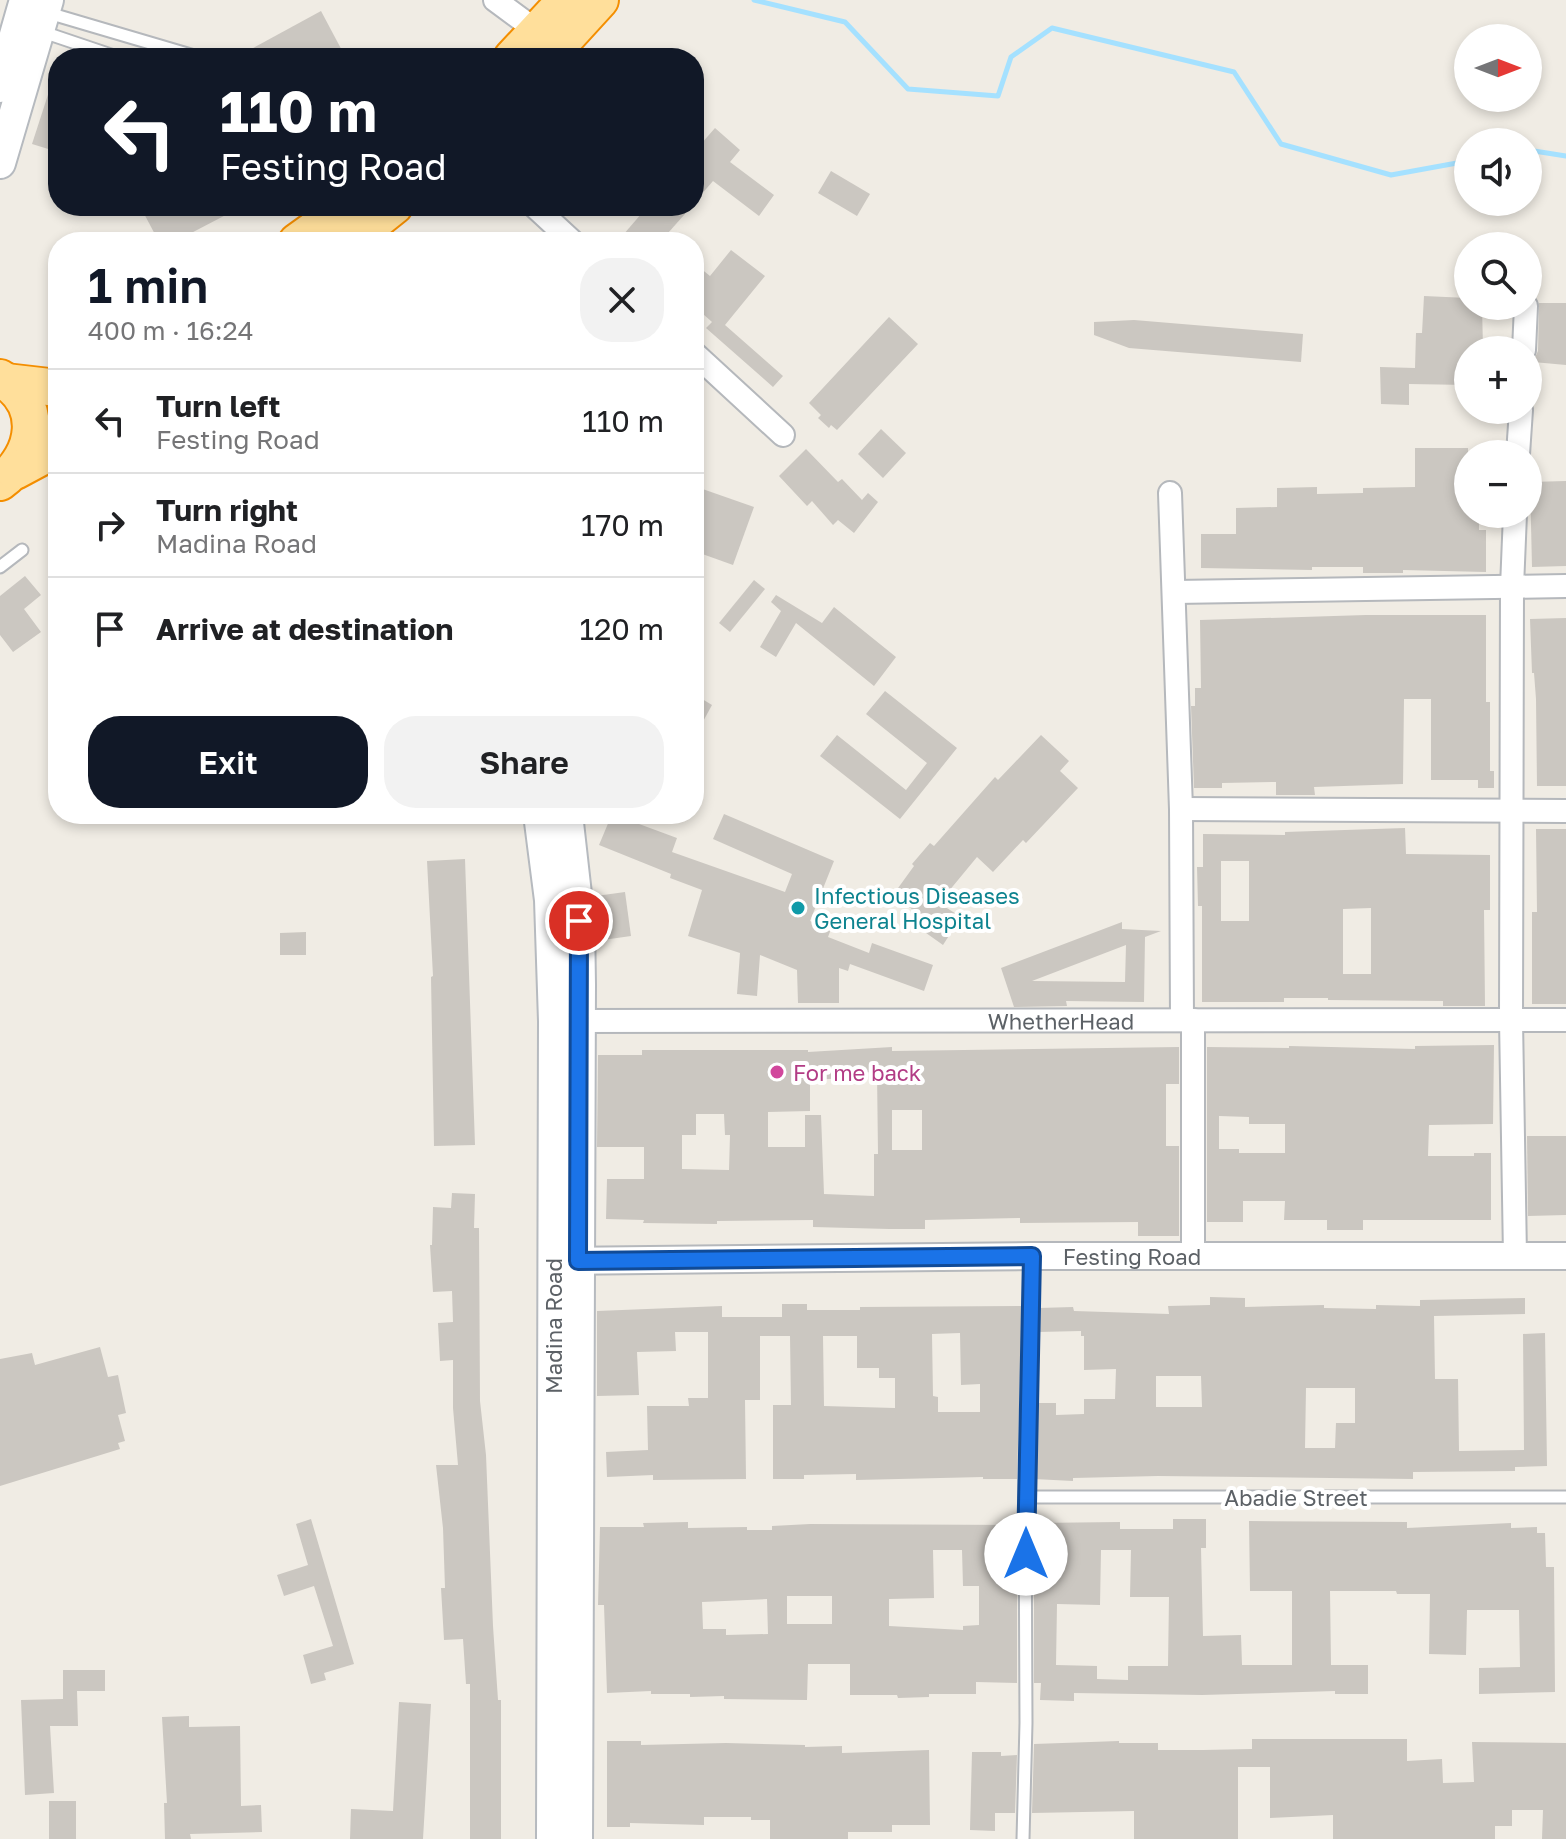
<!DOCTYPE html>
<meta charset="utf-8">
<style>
:root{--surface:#fff;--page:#f2f2f2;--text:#202124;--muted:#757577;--line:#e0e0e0;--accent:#111827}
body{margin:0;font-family:"Golos Text",sans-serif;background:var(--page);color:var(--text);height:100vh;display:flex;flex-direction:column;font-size:30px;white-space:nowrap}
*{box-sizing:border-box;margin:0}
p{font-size:26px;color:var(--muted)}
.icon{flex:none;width:44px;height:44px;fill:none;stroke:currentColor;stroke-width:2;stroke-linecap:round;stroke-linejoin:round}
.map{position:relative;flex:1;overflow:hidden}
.drawer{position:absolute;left:48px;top:232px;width:656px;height:592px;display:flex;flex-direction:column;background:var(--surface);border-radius:32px;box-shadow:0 4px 12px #0003}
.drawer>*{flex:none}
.guide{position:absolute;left:48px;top:48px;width:656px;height:168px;border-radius:32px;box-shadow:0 4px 12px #0003;background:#111827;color:#fff;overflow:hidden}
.needle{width:52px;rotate:90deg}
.fabs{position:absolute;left:1454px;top:24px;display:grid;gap:16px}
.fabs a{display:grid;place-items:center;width:88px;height:88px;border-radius:50%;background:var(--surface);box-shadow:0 4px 12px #0003;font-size:40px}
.pin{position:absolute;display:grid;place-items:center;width:68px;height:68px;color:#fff;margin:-34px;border:4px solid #fff;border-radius:50%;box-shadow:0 2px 8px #0007}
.me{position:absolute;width:88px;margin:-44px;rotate:0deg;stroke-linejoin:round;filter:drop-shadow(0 0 6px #0008)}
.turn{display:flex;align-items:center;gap:28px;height:168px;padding:0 40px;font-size:36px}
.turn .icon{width:104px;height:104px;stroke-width:2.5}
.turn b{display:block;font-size:56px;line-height:68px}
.round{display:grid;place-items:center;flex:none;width:84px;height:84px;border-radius:32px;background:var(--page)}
.summary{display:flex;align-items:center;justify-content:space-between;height:136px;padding:0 40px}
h1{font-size:48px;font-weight:600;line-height:60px;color:var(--accent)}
.primary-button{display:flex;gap:16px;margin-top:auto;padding:16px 40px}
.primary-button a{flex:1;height:92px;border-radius:32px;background:var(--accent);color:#fff;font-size:32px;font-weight:600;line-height:92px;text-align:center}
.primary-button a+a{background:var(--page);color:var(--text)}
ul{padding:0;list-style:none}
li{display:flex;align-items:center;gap:24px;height:104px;padding:0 40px;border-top:2px solid var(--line)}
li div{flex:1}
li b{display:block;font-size:30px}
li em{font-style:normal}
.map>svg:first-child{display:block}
</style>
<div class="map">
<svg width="1566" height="1839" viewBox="0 0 1566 1839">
<rect width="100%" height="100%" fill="#f0ece4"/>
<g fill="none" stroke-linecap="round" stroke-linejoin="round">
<g stroke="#a5e1ff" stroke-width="5">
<polyline points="754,0 845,22 908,89 998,96 1011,57 1052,28 1234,72 1281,144 1391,175 1468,161"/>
<polyline points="1528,150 1566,156"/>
</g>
</g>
<g fill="#cbc7c1" fill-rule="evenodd">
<polygon points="321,11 346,58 235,58"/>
<polygon points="55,73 58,73 58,152 32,144"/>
<polygon points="715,128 740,150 730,162 774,195 759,216 713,181 694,203 694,152"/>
<polygon points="831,171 870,194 857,216 818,193"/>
<polygon points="140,206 243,206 174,242 159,242"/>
<polygon points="648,206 692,206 660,242 617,242"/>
<polygon points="731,250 765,276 725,325 783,376 773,387 706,328 712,322 694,306 694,263 710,276"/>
<polygon points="1424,296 1468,298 1468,306 1482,306 1483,348 1468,348 1468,385 1409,384 1409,405 1381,404 1380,367 1415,368 1416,333 1422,333"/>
<polygon points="1539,303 1566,303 1566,365 1533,362 1538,351"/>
<polygon points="889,317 918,344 837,430 831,425 829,428 818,418 821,415 809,403"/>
<polygon points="1134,320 1303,334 1301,362 1129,348 1094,335 1094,322"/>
<polygon points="881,429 906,453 883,478 858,454"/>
<polygon points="1415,448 1468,448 1468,514 1479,514 1479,530 1486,530 1486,572 1403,570 1403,573 1363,573 1363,567 1312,567 1312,570 1201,568 1201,534 1236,534 1236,508 1277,507 1277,488 1317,487 1317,494 1363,493 1363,488 1415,487"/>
<polygon points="806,449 838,482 842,479 862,500 868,493 878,502 854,533 838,520 833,525 812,501 807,506 779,476"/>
<polygon points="1566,481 1566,566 1532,567 1530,482"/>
<polygon points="694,486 754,507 733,565 694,551"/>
<polygon points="25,576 41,595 24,609 41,632 13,652 0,635 0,596"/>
<polygon points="754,580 765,589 730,632 719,623"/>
<polygon points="776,595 822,623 834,607 896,657 874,686 796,623 776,657 760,647 781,611 771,602"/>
<polygon points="1366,615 1486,615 1486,702 1490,702 1490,771 1494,771 1494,788 1478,788 1478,780 1431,780 1431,699 1404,699 1403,784 1314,787 1315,795 1276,795 1276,782 1222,783 1222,788 1194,788 1191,706 1195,706 1195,688 1201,688 1200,620"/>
<polygon points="1566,618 1566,786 1537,786 1536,699 1534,673 1532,673 1530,619"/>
<polygon points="885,691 957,748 900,819 820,756 837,735 906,790 927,763 866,714"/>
<polygon points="694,694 712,705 694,738"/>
<polygon points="1041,735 1069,761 1060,771 1078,788 1026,843 1023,840 993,872 977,857 939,903 961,917 943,945 919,928 925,919 893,895 914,866 912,864 930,843 934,846 995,777 998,780"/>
<polygon points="612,814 677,838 672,852 785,892 792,874 713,839 724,814 834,861 810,921 831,929 828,937 869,953 872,943 933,965 924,991 850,964 848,971 839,968 839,1003 798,1003 797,970 760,955 757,996 737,994 740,953 688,936 702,890 670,878 671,874 599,845"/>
<path d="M1405,828L1406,854L1490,855V910H1484L1485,1006H1443V1001L1328,1000V998H1284V1002H1202V906H1198L1197,867H1203V834L1285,835V832ZM1221,861H1249V921H1221ZM1371,908V974H1343V909Z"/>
<polygon points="1536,829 1566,829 1566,1004 1532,1004 1532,912 1537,912"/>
<polygon points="465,859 475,1145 434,1146 431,977 433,976 427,861"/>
<polygon points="625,892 631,936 603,940 596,896"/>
<path d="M1122,922V929L1161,931L1145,937L1144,1002L1066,1001L1067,1006L1014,1007L1001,968ZM1126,945L1125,982L1032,981Z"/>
<polygon points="306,932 306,955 280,955 280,933"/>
<path d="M1494,1045L1493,1124L1429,1125L1428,1156H1474V1153H1491V1220H1363V1230H1327V1220H1284L1285,1201H1243V1222H1207V1047L1289,1048V1046L1415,1049V1046ZM1219,1116L1249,1117V1124H1285V1153H1239V1149H1219Z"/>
<path d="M892,1047V1051L1179,1047V1084H1166V1146H1179V1236H1138V1222L1020,1223V1218L925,1220V1229H889L813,1227V1220L717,1221V1224L643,1223L644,1220L606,1219L607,1179H644V1147H597L598,1055H642V1050H808V1052ZM877,1072L878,1154H874V1196L824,1194L821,1115H805V1147H768V1112L810,1111V1080L847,1078V1073ZM892,1110H922V1150H892ZM696,1114H724L725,1135H730L729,1170L682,1169V1135H696Z"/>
<polygon points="1527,1136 1566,1136 1566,1215 1528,1216"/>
<polygon points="452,1193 475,1194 474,1228 479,1228 480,1401 486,1455 493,1626 498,1700 501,1700 501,1839 470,1839 470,1684 466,1684 463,1639 444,1640 441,1588 445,1588 443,1528 436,1465 458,1465 453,1408 453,1360 440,1361 438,1323 453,1322 452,1291 433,1292 430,1245 432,1245 433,1207 451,1208"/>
<path d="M1210,1297L1245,1298V1307L1324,1305V1308L1376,1309V1305L1420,1306V1300L1525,1298V1314L1434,1316L1435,1379H1458L1459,1451L1524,1450L1523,1334L1545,1333L1547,1466L1515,1467V1471L1413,1472V1479L1158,1476L1073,1478V1481L1034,1479L1036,1403H1056V1415L1084,1414V1399H1115L1116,1369L1084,1370V1336H1081V1331L1038,1332L1039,1308L1073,1307L1074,1311L1169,1314L1168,1306L1210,1305ZM1156,1376H1201L1202,1407H1156ZM1306,1388H1355V1423H1336L1335,1448H1305Z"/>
<path d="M782,1304H807V1310H860V1307L1022,1306L1017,1479H983V1477L856,1480V1474L804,1475V1479H773V1405H791L790,1336H760V1400H745L746,1479L653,1480V1475L607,1477L606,1452L648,1450L647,1406H689L688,1398H708V1332H675L676,1351L637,1352L639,1395L597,1396V1311L722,1306V1317H782ZM960,1333L961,1385L980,1384V1412H938V1397L933,1396L932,1334ZM823,1336H857V1368H879V1378H895V1408L824,1406Z"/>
<polygon points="100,1347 108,1377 118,1375 126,1413 118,1415 125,1441 118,1443 120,1449 0,1486 0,1359 32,1353 35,1365"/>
<polygon points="311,1519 354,1664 324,1673 326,1680 311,1684 303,1655 333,1646 314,1586 284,1596 277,1575 308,1565 296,1524"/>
<path d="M1173,1519H1206V1548H1201L1203,1636L1241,1635L1242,1665H1292V1591H1250L1249,1521L1407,1522V1528L1511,1523V1528L1537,1527V1533H1545L1546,1567H1554L1555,1692L1479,1694V1668L1520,1667L1519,1610H1467L1466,1655L1429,1654L1430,1594H1397L1396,1591H1330L1331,1665H1368V1694H1335V1691L1202,1695L1074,1693V1701L1040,1700L1041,1683H1034V1523L1120,1522V1529H1173ZM1101,1550H1131L1130,1597H1169L1168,1666H1128V1680L1097,1679V1666L1056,1665L1057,1604L1100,1605Z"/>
<path d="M688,1522V1528L747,1527V1530H772V1526L810,1524L1017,1525V1683L976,1682V1694H929V1697L898,1698L897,1695H850V1664H808L807,1700L724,1699V1696L690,1697V1694H651V1691L607,1693L604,1605H598L600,1527H644L643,1523ZM933,1550H962L963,1586H979V1625L963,1626V1630L889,1626V1599L934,1598ZM787,1596H832V1624H787ZM767,1599L768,1634L726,1635V1629H703L702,1602Z"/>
<polygon points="63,1670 105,1670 105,1691 77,1691 78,1726 50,1726 54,1793 25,1795 21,1700 63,1699"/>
<polygon points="399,1702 431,1704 423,1839 350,1839 351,1809 393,1811"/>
<polygon points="189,1716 189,1727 240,1726 241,1806 261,1805 262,1832 190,1834 191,1839 165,1839 164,1803 167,1803 162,1717"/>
<polygon points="1252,1739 1407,1739 1407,1761 1442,1759 1443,1783 1474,1782 1472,1742 1566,1743 1566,1839 1542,1839 1543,1810 1512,1810 1512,1826 1495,1826 1495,1839 1333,1839 1333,1815 1270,1818 1270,1767 1238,1767 1238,1839 1134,1839 1134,1811 1032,1813 1034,1744 1119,1741 1119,1743 1158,1743 1158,1750 1203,1750 1252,1749"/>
<polygon points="607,1741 641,1741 641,1745 726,1743 805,1745 805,1747 842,1746 842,1753 929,1750 930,1825 892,1825 892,1832 848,1832 848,1839 770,1839 770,1820 751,1820 751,1817 704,1817 704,1825 630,1823 630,1827 607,1827"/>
<polygon points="972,1752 1001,1752 1001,1756 1017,1755 1015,1813 995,1813 995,1831 970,1830"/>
<rect x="49" y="1801" width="27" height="38"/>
</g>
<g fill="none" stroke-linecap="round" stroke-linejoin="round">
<defs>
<g id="service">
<polyline points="45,12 201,58"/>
<polyline points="40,31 120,58"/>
<polyline points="0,567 22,550"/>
<polyline points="1025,1497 1566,1497"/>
<polyline points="1023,1839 1026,1723 1025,1497 1032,1256"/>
</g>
<g id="minor">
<polyline points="495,0 537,31"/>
<polyline points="534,206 573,242"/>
<polyline points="1524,350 1526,306"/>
<polyline points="694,353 783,435"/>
<polyline points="1518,454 1521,410"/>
<polyline points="1170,493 1181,809 1182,1020"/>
<polyline points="1175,592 1566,586"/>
<polyline points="1181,809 1566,811"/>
<polyline points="1193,1020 1193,1258"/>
<path id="s1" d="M567,1021L1566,1020"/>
<polyline points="1515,1256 1511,1020 1512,587 1515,514"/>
</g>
<g id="tertiary">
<path id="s2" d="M558,1261L1032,1256H1566"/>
</g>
<g id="secondary">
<polyline points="0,87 25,0"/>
<polyline points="0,163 48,0"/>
<polyline points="539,814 550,900 554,1021 552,1839"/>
<polyline points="567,814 579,921 580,985 577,1839"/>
</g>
<g id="trunk">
<polyline points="512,58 566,0"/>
<polyline points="547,58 600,0"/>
<polyline points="297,242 347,206"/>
<polyline points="349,242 394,206"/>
<path d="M0,378C45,403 37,455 0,482"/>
<polyline points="6,382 58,388"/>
<polyline points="15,471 58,448"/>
</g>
</defs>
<use href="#service" stroke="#b5b8bc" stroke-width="15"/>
<use href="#minor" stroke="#b5b8bc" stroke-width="26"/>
<use href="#tertiary" stroke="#b5b8bc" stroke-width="30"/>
<use href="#secondary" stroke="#b6babf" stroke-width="34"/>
<use href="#trunk" stroke="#f48e00" stroke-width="40"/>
<use href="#service" stroke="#fff" stroke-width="11"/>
<use href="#minor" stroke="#fff" stroke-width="22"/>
<use href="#tertiary" stroke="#fff" stroke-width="26"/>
<use href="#secondary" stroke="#fff" stroke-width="30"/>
<use href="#trunk" stroke="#ffdf9b" stroke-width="36"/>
</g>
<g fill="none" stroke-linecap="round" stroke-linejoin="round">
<defs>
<polyline id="route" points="579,921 578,1261 1032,1256 1026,1554"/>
</defs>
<use href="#route" stroke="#114b97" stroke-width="20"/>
<use href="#route" stroke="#1a73e8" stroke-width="14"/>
</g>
<circle fill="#0f9aa8" stroke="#fff" stroke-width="3" cx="798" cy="908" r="8"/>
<circle fill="#d1479c" stroke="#fff" stroke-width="3" cx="777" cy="1072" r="8"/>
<g text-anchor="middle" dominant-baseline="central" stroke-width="8" stroke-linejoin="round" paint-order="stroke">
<g font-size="22" fill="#0d838f" stroke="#fff" text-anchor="start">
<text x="814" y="895">Infectious Diseases<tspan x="814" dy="25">General Hospital</tspan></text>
</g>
<g font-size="22" fill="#5c6166" stroke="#fff">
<text stroke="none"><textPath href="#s1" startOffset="494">WhetherHead</textPath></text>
<text stroke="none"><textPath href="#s2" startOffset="574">Festing Road</textPath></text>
<text transform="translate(553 1326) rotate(-90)">Madina Road</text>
<text x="1296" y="1497">Abadie Street</text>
</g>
<g font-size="22" fill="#b23c85" stroke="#fff" text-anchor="start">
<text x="793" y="1072">For me back</text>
</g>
</g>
</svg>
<div class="fabs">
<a><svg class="needle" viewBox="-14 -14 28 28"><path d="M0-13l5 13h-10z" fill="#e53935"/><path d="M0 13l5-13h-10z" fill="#757577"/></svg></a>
<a><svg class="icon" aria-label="sound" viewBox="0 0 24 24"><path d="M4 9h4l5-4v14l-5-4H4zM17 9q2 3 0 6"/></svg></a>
<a><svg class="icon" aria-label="search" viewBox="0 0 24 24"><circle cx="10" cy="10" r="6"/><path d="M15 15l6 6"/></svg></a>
<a>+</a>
<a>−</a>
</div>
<div class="pin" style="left:579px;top:921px;background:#d93025"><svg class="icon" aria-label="arrive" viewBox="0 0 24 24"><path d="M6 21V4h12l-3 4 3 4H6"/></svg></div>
<svg class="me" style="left:1026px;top:1554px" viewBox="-20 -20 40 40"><circle r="19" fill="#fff"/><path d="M0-13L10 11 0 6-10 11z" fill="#1a73e8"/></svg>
<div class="guide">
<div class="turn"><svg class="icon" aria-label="left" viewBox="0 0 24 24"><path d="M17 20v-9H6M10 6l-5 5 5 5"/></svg><div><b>110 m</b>Festing Road</div></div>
</div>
<section class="drawer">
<div class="summary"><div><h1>1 min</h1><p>400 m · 16:24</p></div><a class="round"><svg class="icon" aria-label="close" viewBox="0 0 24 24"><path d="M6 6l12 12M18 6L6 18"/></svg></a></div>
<ul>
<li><svg class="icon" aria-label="left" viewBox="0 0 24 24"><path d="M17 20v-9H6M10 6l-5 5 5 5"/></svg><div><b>Turn left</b><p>Festing Road</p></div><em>110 m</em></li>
<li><svg class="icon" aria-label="right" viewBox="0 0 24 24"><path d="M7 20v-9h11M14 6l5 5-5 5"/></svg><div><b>Turn right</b><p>Madina Road</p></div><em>170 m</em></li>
<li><svg class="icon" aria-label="arrive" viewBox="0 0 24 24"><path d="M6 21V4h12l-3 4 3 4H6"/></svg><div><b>Arrive at destination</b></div><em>120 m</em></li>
</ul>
<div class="primary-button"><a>Exit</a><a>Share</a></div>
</section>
</div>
